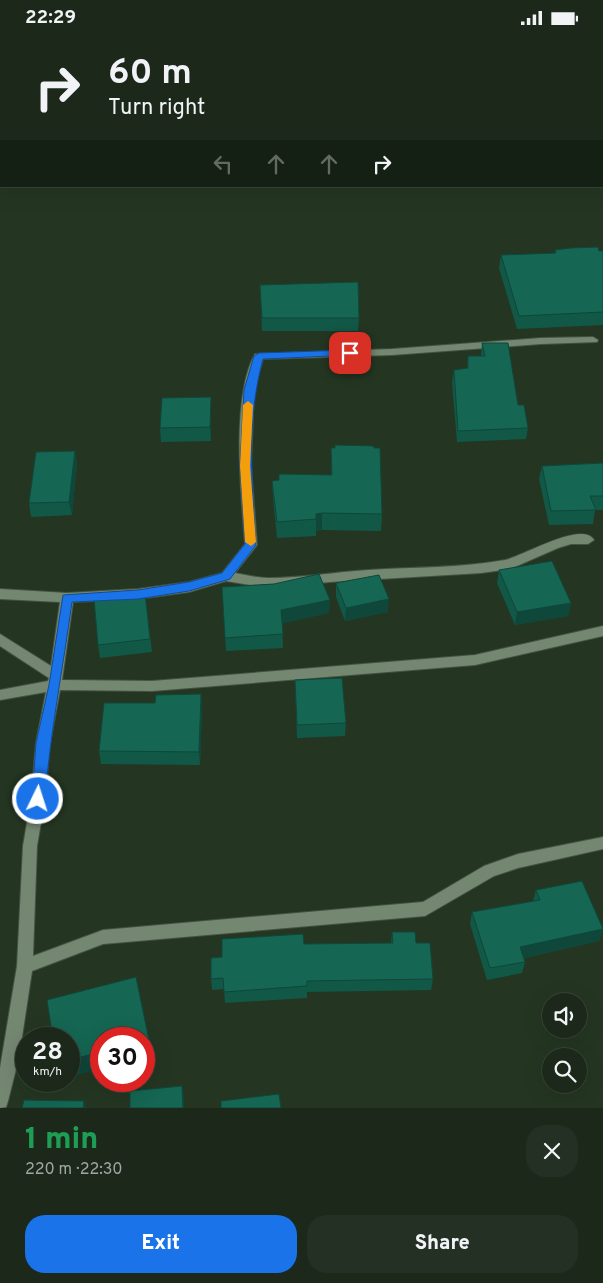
<!DOCTYPE html>
<meta charset="utf-8">
<style>
:root{--surface:#1b281a;--page:#243023;--text:#f1f3f6;--muted:#a0a6a2;--line:#394439;--accent:#1a73e8}
body{margin:0;font-family:Overpass,sans-serif;background:var(--page);color:var(--text);height:100vh;display:flex;flex-direction:column;font-size:19px;white-space:nowrap}
*{box-sizing:border-box;margin:0}
p{font-size:16px;color:var(--muted)}
.icon{flex:none;width:28px;height:28px;fill:none;stroke:currentColor;stroke-width:2;stroke-linecap:round;stroke-linejoin:round}
.map{position:relative;height:1073px;overflow:hidden}
.drawer{display:flex;flex-direction:column;background:var(--surface);flex:1}
.drawer>*{flex:none}
.top-card{position:absolute;left:0px;top:0px;width:604px;height:152px;box-shadow:0 5px 20px #0002,0 0 0 1px var(--line);background:#1b281a;color:var(--text);overflow:hidden}
.fabs{position:absolute;left:542px;top:958px;display:grid;gap:10px}
.fabs a{display:grid;place-items:center;width:45px;height:45px;border-radius:50%;background:var(--surface);box-shadow:0 5px 20px #0002,0 0 0 1px var(--line);font-size:25px}
.speed{position:absolute;left:15px;top:992px;display:flex;gap:10px;font-size:25px;font-weight:700;text-align:center}
.speed>*{display:grid;place-content:center;width:65px;height:65px;border-radius:50%;background:var(--surface);box-shadow:0 5px 20px #0002,0 0 0 1px var(--line);line-height:1}
.speed small{font-size:12px;font-weight:400}
.speed .limit{border:8px solid #d22;background:#fff;color:#111}
.pin{position:absolute;display:grid;place-items:center;width:42px;height:42px;color:#fff;margin:-21px;border-radius:10px;box-shadow:0 2px 8px #0006}
.me{position:absolute;width:55px;margin:-28px;rotate:4deg;stroke-linejoin:round;filter:drop-shadow(0 0 4px #0008)}
.turn{display:flex;align-items:center;gap:18px;height:105px;padding:0 25px;font-size:22px}
.turn .icon{width:65px;height:65px;stroke-width:2.5}
.turn b{display:block;font-size:35px;line-height:42px}
.lanes{display:flex;align-items:center;height:48px;padding:0 25px;background:#0003;justify-content:center;gap:25px;direction:ltr}
.lanes .off{opacity:.35}
.round{display:grid;place-items:center;flex:none;width:52px;height:52px;border-radius:20px;background:var(--page)}
.headline{display:flex;align-items:center;justify-content:space-between;height:85px;padding:0 25px}
h1{font-size:30px;font-weight:800;line-height:38px;color:#1e9e55}
.primary-button{display:flex;gap:10px;margin-top:auto;padding:10px 25px}
.primary-button a{flex:1;height:58px;border-radius:20px;background:var(--accent);color:#fff;font-size:20px;font-weight:800;line-height:58px;text-align:center}
.primary-button a+a{background:var(--page);color:var(--text)}
.status{display:flex;justify-content:space-between;align-items:center;height:35px;padding:0 25px;background:var(--surface);direction:ltr}
.status svg{height:14px;fill:currentColor}
.map>svg:first-child{display:block}
</style>
<div class="status"><b>22:29</b><svg viewBox="0 0 49 12"><path d="M0 12V9h3v3zM5 12V6h3v6zM10 12V3h3v9zM15 12V0h3v12zM26 1h20v11H26zM47 4h2v5h-2z"/></svg></div>
<div class="map">
<svg width="603" height="1073" viewBox="0 0 603 1073">
<rect width="100%" height="100%" fill="#243622"/>
<g fill="none" stroke-linecap="round" stroke-linejoin="round">
<defs>
<path id="street" d="M593,302L598,305L597,307L541,309L392,320L263,324L254,355L251,431L257,510L235,538C246,540 258,543 269,543C302,543 336,537 368,535C414,532 461,533 505,525C522,522 582,485 594,505L588,509H571L558,513L510,534L481,538L330,547L268,553L226,546L189,557L138,564L73,567L62,645L152,646L475,620L603,591V601L475,630L152,656L60,655L50,708L45,764L37,811L33,921L103,895L423,867L484,831L518,819L603,802V814L518,833L494,841L425,881L103,909L32,936L19,1022L8,1066L6,1072L0,1073V1033L17,931L23,811L31,764L36,708L46,657L0,665V655L48,646L49,643L0,611V599L51,631L60,567L0,564V554L67,558L138,554L189,547L222,538L245,509C241,460 231,362 255,319L392,314L541,303Z"/>
</defs>
<use href="#street" stroke="#445342" stroke-width="2"/>
<use href="#street" fill="#748871" fill-rule="evenodd"/>
</g>
<g fill="#125847">
<polygon points="555,215 603,216 603,290 517,294 499,233 501,220 555,218"/>
<polygon points="260,250 359,283 358,296 262,296"/>
<polygon points="482,308 518,370 528,393 526,404 457,407 452,347 454,335 467,334 468,321 481,321"/>
<polygon points="211,362 211,406 161,407 160,393"/>
<polygon points="331,413 382,479 381,496 322,495 316,496 316,501 277,503 273,463 272,446 331,440"/>
<polygon points="75,416 77,429 72,480 31,482 29,468"/>
<polygon points="603,428 603,475 595,475 593,489 549,490 539,444 542,431"/>
<polygon points="499,535 571,568 568,581 515,590 497,548"/>
<polygon points="336,548 388,577 345,586 336,562"/>
<polygon points="274,549 329,578 282,588 283,613 226,616 222,552"/>
<polygon points="145,558 152,617 100,623 98,610"/>
<polygon points="295,645 346,688 345,701 297,703"/>
<polygon points="201,659 202,672 200,730 101,729 99,716"/>
<polygon points="536,855 603,894 599,906 524,923 525,927 522,938 487,945 470,889 472,877 533,866"/>
<polygon points="392,897 416,908 433,944 431,955 307,957 307,963 225,968 224,954 212,955 211,944 222,922 304,909 391,908"/>
</g>
<g fill="#0f473a">
<polygon points="211,362 211,406 210,392"/>
<polygon points="75,416 77,429 72,480 69,467"/>
<polygon points="322,478 322,495 316,496 316,479"/>
<polygon points="389,564 388,577 345,586 346,573"/>
<polygon points="330,565 329,578 281,589 281,575"/>
<polygon points="571,568 568,581 515,590 517,577"/>
<polygon points="201,659 202,672 200,730 199,717"/>
<polygon points="603,894 599,906 518,924 520,912"/>
<polygon points="149,1005 152,1020 144,1022 144,1006"/>
<polygon points="101,1017 101,1034 69,1042 69,1025"/>
<polygon points="182,1051 184,1062 184,1073 183,1073"/>
<polygon points="84,1066 86,1073 83,1073"/>
</g>
<g fill="#156653" stroke="#0f473a">
<polygon points="598,212 599,216 603,216 603,277 519,281 501,220 556,218 555,215 571,213"/>
<polygon points="358,247 359,283 262,283 260,250"/>
<polygon points="482,308 508,308 518,370 524,370 528,393 458,396 454,335 468,333 468,321 485,321"/>
<polygon points="211,362 210,392 160,393 162,363"/>
<polygon points="335,410 374,411 374,413 380,413 382,479 322,478 316,479 316,484 277,487 272,446 279,445 279,439 332,440 331,413 335,413"/>
<polygon points="75,416 69,467 29,468 36,417"/>
<polygon points="603,428 603,461 590,461 596,475 551,476 542,431"/>
<polygon points="552,526 571,568 517,577 499,535"/>
<polygon points="319,539 330,565 281,575 283,599 225,603 222,552 274,549"/>
<polygon points="379,540 389,564 346,573 336,548"/>
<polygon points="145,558 150,604 98,610 94,564"/>
<polygon points="342,643 346,688 297,690 295,645"/>
<polygon points="201,659 199,717 99,716 104,668 155,668 156,660"/>
<polygon points="582,846 603,894 520,912 525,927 490,933 472,877 540,865 536,855"/>
<polygon points="392,897 415,897 416,908 430,908 433,944 307,946 307,951 224,957 223,943 211,944 211,923 222,922 222,904 303,899 304,909 393,908"/>
<polygon points="136,942 149,1005 144,1006 144,1004 101,1004 101,1017 69,1025 69,1004 53,1004 47,965"/>
<polygon points="182,1051 183,1073 130,1073 130,1056"/>
<polygon points="279,1059 281,1073 221,1073 221,1066"/>
<polygon points="24,1065 84,1066 83,1073 22,1073"/>
</g>
<path fill="#1a73e8" stroke="#114b97" d="M350,315L353,316V320L263,324C246,386 252,447 256,510L230,544L189,556L138,564L72,567C63,633 50,698 45,764L38,770L34,768L32,764L36,708L49,650L63,560L138,555L189,547L222,538L245,509L240,431L244,355L254,321L259,318Z"/>
<polygon fill="#f59e0b" points="248,366 253,370 250,431 256,507 251,511 245,507 240,431 243,370"/>
</svg>
<div class="fabs">
<a><svg class="icon" aria-label="sound" viewBox="0 0 24 24"><path d="M4 9h4l5-4v14l-5-4H4zM17 9q2 3 0 6"/></svg></a>
<a><svg class="icon" aria-label="search" viewBox="0 0 24 24"><circle cx="10" cy="10" r="6"/><path d="M15 15l6 6"/></svg></a>
</div>
<div class="speed"><div>28<small>km/h</small></div><div class="limit">30</div></div>
<div class="pin" style="left:350px;top:318px;background:#d93025"><svg class="icon" aria-label="arrive" viewBox="0 0 24 24"><path d="M6 21V4h12l-3 4 3 4H6"/></svg></div>
<svg class="me" style="left:38px;top:764px" viewBox="-20 -20 40 40"><circle r="17" fill="#1a73e8" stroke="#fff" stroke-width="3"/><path d="M0-11L8 9 0 5-8 9z" fill="#fff"/></svg>
<div class="top-card">
<div class="turn"><svg class="icon" aria-label="right" viewBox="0 0 24 24"><path d="M7 20v-9h11M14 6l5 5-5 5"/></svg><div><b>60 m</b>Turn right</div></div>
<div class="lanes"><svg class="icon off" aria-label="left" viewBox="0 0 24 24"><path d="M17 20v-9H6M10 6l-5 5 5 5"/></svg><svg class="icon off" aria-label="ahead" viewBox="0 0 24 24"><path d="M12 20V5M6 11l6-6 6 6"/></svg><svg class="icon off" aria-label="ahead" viewBox="0 0 24 24"><path d="M12 20V5M6 11l6-6 6 6"/></svg><svg class="icon" aria-label="right" viewBox="0 0 24 24"><path d="M7 20v-9h11M14 6l5 5-5 5"/></svg></div>
</div>
</div>
<section class="drawer">
<div class="headline"><div><h1>1 min</h1><p>220 m · 22:30</p></div><a class="round"><svg class="icon" aria-label="close" viewBox="0 0 24 24"><path d="M6 6l12 12M18 6L6 18"/></svg></a></div>
<div class="primary-button"><a>Exit</a><a>Share</a></div>
</section>
